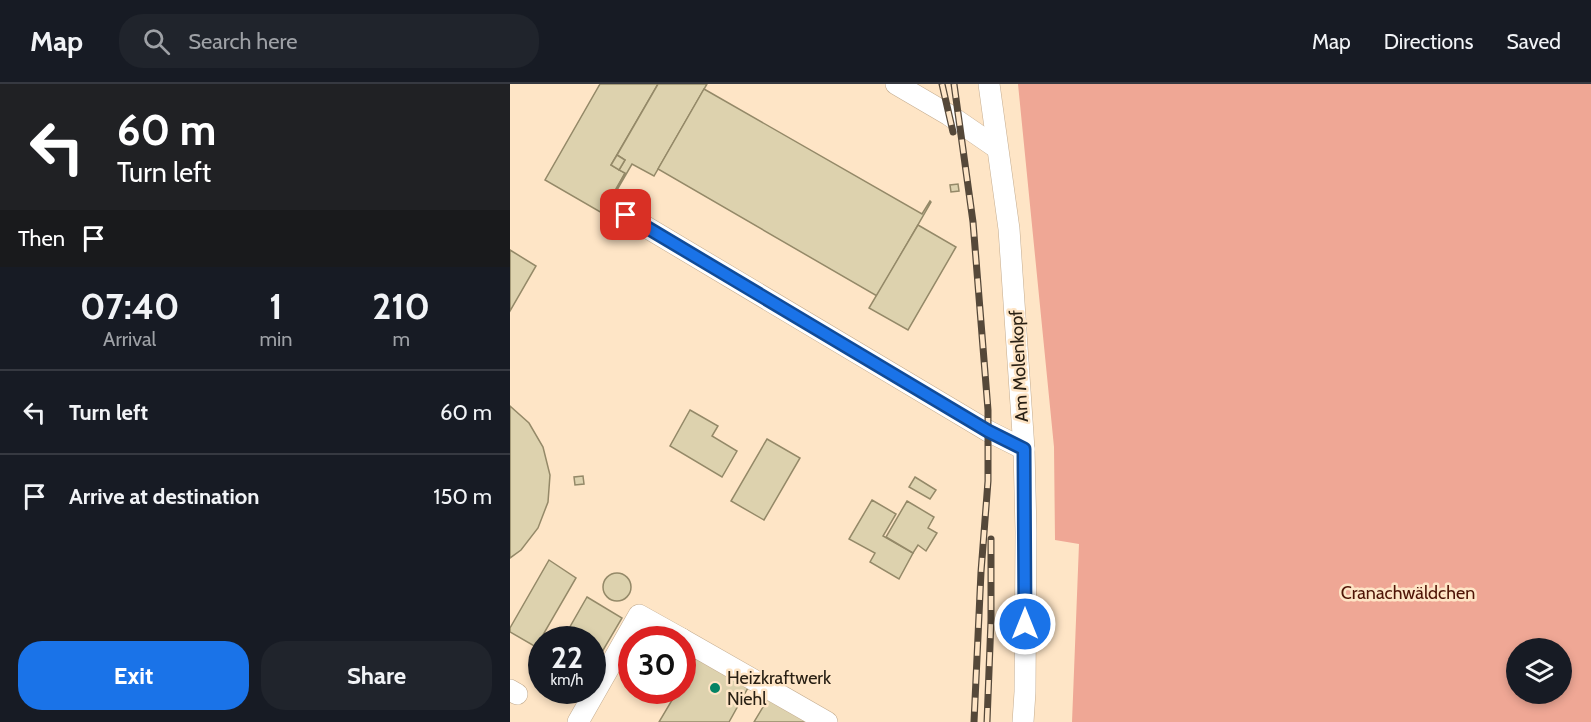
<!DOCTYPE html>
<meta charset="utf-8">
<style>
:root{--surface:#171b24;--page:#20242c;--text:#f1f3f6;--muted:#9ea1a6;--line:#363941;--accent:#1a73e8}
body{margin:0;font-family:Cabin,sans-serif;background:var(--page);color:var(--text);height:100vh;display:flex;flex-direction:column;font-size:22px;white-space:nowrap}
*{box-sizing:border-box;margin:0}
p{font-size:20px;color:var(--muted)}
.icon{flex:none;width:33px;height:33px;fill:none;stroke:currentColor;stroke-width:2;stroke-linecap:round;stroke-linejoin:round}
.map{position:relative;flex:1;overflow:hidden}
.panel{display:flex;flex-direction:column;background:var(--surface);width:510px}
.panel>*{flex:none}
.hud{background:#202124;color:#fff;overflow:hidden}
.buttons{position:absolute;left:996px;top:554px;display:grid;gap:12px}
.buttons a{display:grid;place-items:center;width:66px;height:66px;border-radius:50%;background:var(--surface);box-shadow:0 3px 9px #0003;font-size:30px}
.speed{position:absolute;left:18px;top:542px;display:flex;gap:12px;font-size:30px;font-weight:700;text-align:center}
.speed>*{display:grid;place-content:center;width:78px;height:78px;border-radius:50%;background:var(--surface);box-shadow:0 3px 9px #0003;line-height:1}
.speed small{font-size:15px;font-weight:400}
.speed .limit{border:9px solid #d22;background:#fff;color:#111}
.pin{position:absolute;display:grid;place-items:center;width:51px;height:51px;color:#fff;margin:-26px;border-radius:12px;box-shadow:0 3px 9px #0006}
.me{position:absolute;width:66px;margin:-33px;rotate:0deg;stroke-linejoin:round;filter:drop-shadow(0 0 4px #0008)}
.turn{display:flex;align-items:center;gap:21px;height:126px;padding:0 18px;font-size:27px}
.turn .icon{width:78px;height:78px;stroke-width:2.5}
.turn b{display:block;font-size:42px;line-height:51px}
.then{display:flex;align-items:center;height:57px;padding:0 18px;background:#0003;gap:12px;font-size:22px}
.eta{display:flex;justify-content:space-evenly;align-items:center;height:102px;text-align:center}
.eta b{font-size:36px;font-weight:700;line-height:42px}
.cta{display:flex;gap:12px;margin-top:auto;padding:12px 18px}
.cta a{flex:1;height:69px;border-radius:24px;background:var(--accent);color:#fff;font-size:24px;font-weight:700;line-height:69px;text-align:center}
.cta a+a{background:var(--page);color:var(--text)}
ul{padding:0;list-style:none}
li{display:flex;align-items:center;gap:18px;height:84px;padding:0 18px;border-top:2px solid var(--line)}
li div{flex:1}
li b{display:block;font-size:22px}
li em{font-style:normal}
header{display:flex;align-items:center;gap:36px;box-sizing:border-box;height:84px;padding:0 30px;background:var(--surface);border-bottom:2px solid var(--line)}
header strong{font-size:28px}
nav{display:flex;gap:33px;margin-inline-start:auto;font-size:21px}
.search{width:420px;height:54px;background:var(--page);display:flex;align-items:center;gap:15px;box-sizing:border-box;padding:0 21px;border-radius:24px;color:var(--muted);font-size:22px}
main{display:flex;flex:1;min-height:0}
.map>svg:first-child{display:block}
</style>
<header>
<strong>Map</strong>
<div class="search"><svg class="icon" aria-label="search" viewBox="0 0 24 24"><circle cx="10" cy="10" r="6"/><path d="M15 15l6 6"/></svg>Search here</div>
<nav><a>Map</a><a>Directions</a><a>Saved</a></nav>
</header>
<main>
<section class="panel">
<div class="hud">
<div class="turn"><svg class="icon" aria-label="left" viewBox="0 0 24 24"><path d="M17 20v-9H6M10 6l-5 5 5 5"/></svg><div><b>60 m</b>Turn left</div></div>
<div class="then">Then<svg class="icon" aria-label="arrive" viewBox="0 0 24 24"><path d="M6 21V4h12l-3 4 3 4H6"/></svg></div>
</div>
<div class="eta">
<div><b>07:40</b><p>Arrival</p></div>
<div><b>1</b><p>min</p></div>
<div><b>210</b><p>m</p></div>
</div>
<ul>
<li><svg class="icon" aria-label="left" viewBox="0 0 24 24"><path d="M17 20v-9H6M10 6l-5 5 5 5"/></svg><div><b>Turn left</b></div><em>60 m</em></li>
<li><svg class="icon" aria-label="arrive" viewBox="0 0 24 24"><path d="M6 21V4h12l-3 4 3 4H6"/></svg><div><b>Arrive at destination</b></div><em>150 m</em></li>
</ul>
<div class="cta"><a>Exit</a><a>Share</a></div>
</section>
<div class="map">
<svg width="1081" height="638" viewBox="0 0 1081 638">
<rect width="100%" height="100%" fill="#fee5c6"/>
<path fill="#efa795" fill-rule="evenodd" d="M508,0H1081V638H562L569,460L545,456L544,363ZM1006,564H1052V609H1006Z"/>
<g fill="#ddd2ae" stroke="#948968" stroke-width="1.5">
<polygon points="90,0 148,0 101,81 115,89 92,129 35,96"/>
<polygon points="148,0 197,0 144,92 122,80 93,130 115,89 109,86 115,76 107,71"/>
<polygon points="194,5 412,130 420,117 421,118 367,212 148,85"/>
<polygon points="107,71 115,76 109,86 101,81"/>
<polygon points="448,100 449,107 441,108 440,101"/>
<polygon points="408,141 446,163 398,246 359,224"/>
<polygon points="0,166 26,182 0,227"/>
<polygon points="0,322 19,339 33,363 40,391 38,418 28,444 11,466 0,474"/>
<polygon points="180,326 208,342 202,352 227,367 212,393 160,362"/>
<polygon points="257,355 290,374 254,436 221,417"/>
<polygon points="73,392 74,400 65,401 64,393"/>
<polygon points="405,393 426,406 420,415 399,403"/>
<polygon points="362,416 386,430 373,452 403,469 389,495 360,478 365,469 339,455"/>
<polygon points="397,417 424,433 418,444 427,449 416,467 408,461 403,469 376,453"/>
<polygon points="39,476 66,494 26,563 0,548 0,544"/>
<circle cx="107" cy="503" r="14"/>
<polygon points="77,513 112,534 82,585 82,555 53,555"/>
<polygon points="187,572 239,602 219,638 149,638 168,606 172,606 172,597"/>
<polygon points="259,613 301,638 244,638"/>
</g>
<g fill="none" stroke-linecap="round" stroke-linejoin="round">
<defs>
<g id="minor">
<polyline points="386,0 439,31 487,64"/>
<polyline points="479,0 499,145 514,365 516,448 515,608 513,638"/>
<polyline points="116,131 478,347 514,365"/>
<polyline points="172,555 317,638"/>
<polyline points="0,606 7,610"/>
<polyline points="68,638 129,531 172,555"/>
</g>
</defs>
<use href="#minor" stroke="#c4ac8f" stroke-width="22"/>
<use href="#minor" stroke="#fff" stroke-width="21"/>
<defs>
<g id="rail">
<polyline points="432,0 443,48"/>
<polyline points="444,0 463,138 478,326 478,397 471,488 464,638"/>
<polyline points="477,638 481,536 481,455"/>
</g>
</defs>
<use href="#rail" stroke="#554839" stroke-width="7"/>
<use href="#rail" stroke="#fee5c6" stroke-width="4.5" stroke-dasharray="14" stroke-linecap="butt"/>
</g>
<g fill="none" stroke-linecap="round" stroke-linejoin="round">
<defs>
<polyline id="route" points="116,131 478,347 514,365 515,540"/>
</defs>
<use href="#route" stroke="#114b97" stroke-width="15"/>
<use href="#route" stroke="#1a73e8" stroke-width="10"/>
</g>
<circle fill="#048364" stroke="#fee5c6" stroke-width="2" cx="205" cy="604" r="6"/>
<g text-anchor="middle" dominant-baseline="central" stroke-width="5" stroke-linejoin="round" paint-order="stroke">
<g font-size="18" fill="#292014" stroke="#fee5c6">
<text transform="translate(509 282) rotate(-93)">Am Molenkopf</text>
</g>
<g font-size="18" fill="#4f1406" stroke="#fee5c6">
<text x="898" y="509">Cranachwäldchen</text>
</g>
<g font-size="18" fill="#292014" stroke="#fee5c6" text-anchor="start">
<text x="217" y="594">Heizkraftwerk<tspan x="217" dy="21">Niehl</tspan></text>
</g>
</g>
</svg>
<div class="buttons">
<a><svg class="icon" aria-label="layers" viewBox="0 0 24 24"><path d="M12 4l9 5-9 5-9-5zM3 14l9 5 9-5"/></svg></a>
</div>
<div class="speed"><div>22<small>km/h</small></div><div class="limit">30</div></div>
<div class="pin" style="left:116px;top:131px;background:#d93025"><svg class="icon" aria-label="arrive" viewBox="0 0 24 24"><path d="M6 21V4h12l-3 4 3 4H6"/></svg></div>
<svg class="me" style="left:515px;top:540px" viewBox="-20 -20 40 40"><circle r="17" fill="#1a73e8" stroke="#fff" stroke-width="3"/><path d="M0-11L8 9 0 5-8 9z" fill="#fff"/></svg>
</div>
</main>
